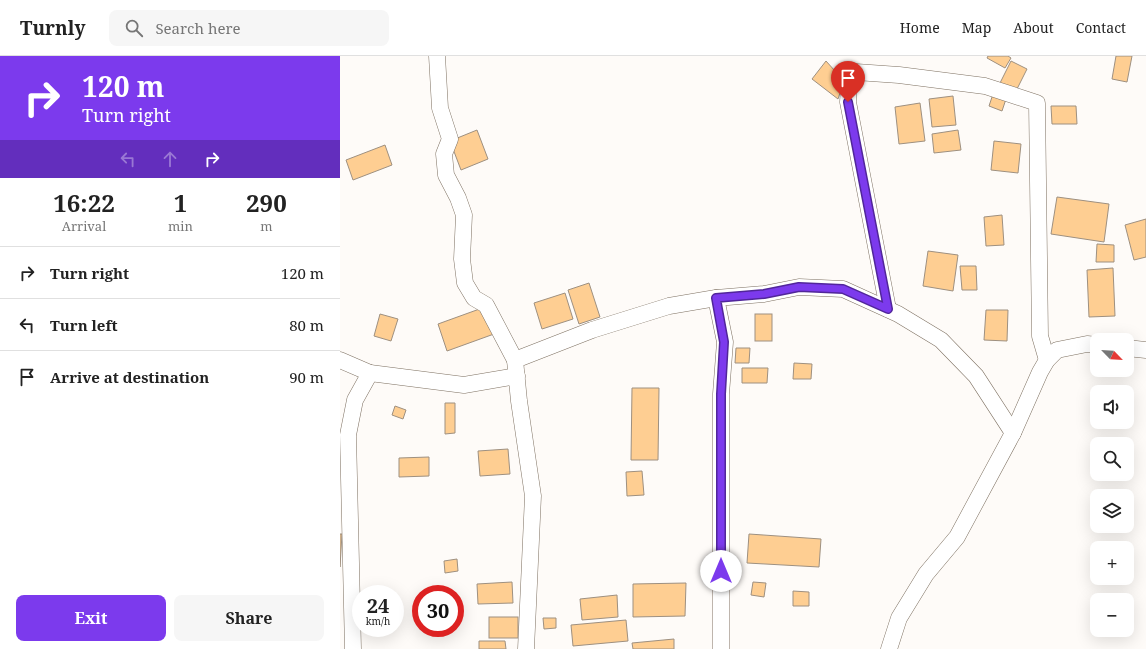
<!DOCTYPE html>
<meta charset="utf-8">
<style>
:root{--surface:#fff;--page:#f6f6f6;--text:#222;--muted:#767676;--line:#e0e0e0;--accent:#7c3aed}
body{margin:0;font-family:"Noto Serif",serif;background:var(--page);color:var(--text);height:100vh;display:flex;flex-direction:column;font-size:15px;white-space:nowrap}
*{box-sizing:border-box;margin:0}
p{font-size:13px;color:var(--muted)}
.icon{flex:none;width:22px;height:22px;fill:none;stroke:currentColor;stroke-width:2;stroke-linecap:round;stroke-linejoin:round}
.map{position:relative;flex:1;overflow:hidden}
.details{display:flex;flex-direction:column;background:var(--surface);width:340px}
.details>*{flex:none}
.banner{background:#7c3aed;color:#fff;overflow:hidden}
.needle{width:26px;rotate:115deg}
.fabs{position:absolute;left:750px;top:277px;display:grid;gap:8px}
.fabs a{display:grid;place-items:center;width:44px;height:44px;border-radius:8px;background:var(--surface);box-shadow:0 4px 16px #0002;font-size:20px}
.speed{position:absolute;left:12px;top:529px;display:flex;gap:8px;font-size:20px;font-weight:700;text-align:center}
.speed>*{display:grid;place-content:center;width:52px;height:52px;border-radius:50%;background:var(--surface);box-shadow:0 4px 16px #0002;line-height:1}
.speed small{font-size:10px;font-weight:400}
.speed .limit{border:6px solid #d22;background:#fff;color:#111}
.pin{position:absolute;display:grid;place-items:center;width:34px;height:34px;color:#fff;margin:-41px -17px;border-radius:50% 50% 50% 0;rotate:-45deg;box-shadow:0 0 4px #0007}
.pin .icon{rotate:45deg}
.me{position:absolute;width:44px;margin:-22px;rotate:0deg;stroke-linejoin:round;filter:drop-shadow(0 0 3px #0008)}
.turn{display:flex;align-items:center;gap:14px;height:84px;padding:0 16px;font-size:18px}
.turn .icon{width:52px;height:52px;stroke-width:2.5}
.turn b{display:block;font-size:28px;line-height:34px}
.lanes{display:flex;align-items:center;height:38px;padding:0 16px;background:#0003;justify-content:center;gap:20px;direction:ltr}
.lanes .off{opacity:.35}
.eta{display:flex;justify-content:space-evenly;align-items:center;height:68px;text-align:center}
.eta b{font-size:24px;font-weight:700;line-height:28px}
.action{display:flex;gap:8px;margin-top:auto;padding:8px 16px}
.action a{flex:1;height:46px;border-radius:8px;background:var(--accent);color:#fff;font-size:16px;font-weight:700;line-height:46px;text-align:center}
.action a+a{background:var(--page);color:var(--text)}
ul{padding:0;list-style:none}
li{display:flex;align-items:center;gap:12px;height:52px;padding:0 16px;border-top:1px solid var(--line)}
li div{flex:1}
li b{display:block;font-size:15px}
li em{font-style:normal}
header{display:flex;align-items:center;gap:24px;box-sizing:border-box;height:56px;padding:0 20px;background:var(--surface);border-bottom:1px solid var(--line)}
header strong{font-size:19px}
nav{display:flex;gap:22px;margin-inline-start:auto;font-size:14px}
.search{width:280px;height:36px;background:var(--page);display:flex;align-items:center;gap:10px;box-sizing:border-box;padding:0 14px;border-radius:8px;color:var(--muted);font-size:15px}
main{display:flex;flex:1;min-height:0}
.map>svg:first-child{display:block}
</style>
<header>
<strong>Turnly</strong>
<div class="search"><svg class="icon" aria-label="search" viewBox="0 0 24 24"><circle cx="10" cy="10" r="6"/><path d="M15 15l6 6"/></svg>Search here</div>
<nav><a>Home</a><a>Map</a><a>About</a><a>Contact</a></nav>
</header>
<main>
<section class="details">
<div class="banner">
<div class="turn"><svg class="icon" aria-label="right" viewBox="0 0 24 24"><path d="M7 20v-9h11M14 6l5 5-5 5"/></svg><div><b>120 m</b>Turn right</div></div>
<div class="lanes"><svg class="icon off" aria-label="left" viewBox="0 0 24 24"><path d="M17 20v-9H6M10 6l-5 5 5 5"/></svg><svg class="icon off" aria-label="ahead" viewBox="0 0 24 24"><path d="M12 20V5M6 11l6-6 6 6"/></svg><svg class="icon" aria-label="right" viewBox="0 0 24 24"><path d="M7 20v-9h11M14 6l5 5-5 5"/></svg></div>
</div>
<div class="eta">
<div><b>16:22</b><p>Arrival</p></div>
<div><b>1</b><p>min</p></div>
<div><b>290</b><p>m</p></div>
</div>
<ul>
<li><svg class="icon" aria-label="right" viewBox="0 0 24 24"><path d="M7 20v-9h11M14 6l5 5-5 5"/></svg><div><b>Turn right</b></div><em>120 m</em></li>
<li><svg class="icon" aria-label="left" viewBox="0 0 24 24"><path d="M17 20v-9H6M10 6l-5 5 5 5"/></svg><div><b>Turn left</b></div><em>80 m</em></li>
<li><svg class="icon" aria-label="arrive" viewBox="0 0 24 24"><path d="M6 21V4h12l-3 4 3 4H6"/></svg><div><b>Arrive at destination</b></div><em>90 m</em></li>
</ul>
<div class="action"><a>Exit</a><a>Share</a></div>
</section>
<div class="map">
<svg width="806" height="593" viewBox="0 0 806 593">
<rect width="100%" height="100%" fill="#fefbf8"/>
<g fill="#fece92" stroke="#9e9080">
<polygon points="648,0 668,0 671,2 665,12 647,2"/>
<polygon points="776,0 792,0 787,26 772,23"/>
<polygon points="486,5 504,25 498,43 472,23"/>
<polygon points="671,5 687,13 676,35 660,27"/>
<polygon points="653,38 666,43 662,55 649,50"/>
<polygon points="613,40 616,69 592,71 589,43"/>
<polygon points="580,47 585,85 559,88 555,51"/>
<polygon points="711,50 736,50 737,68 712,68"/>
<polygon points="137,74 148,103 121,114 110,85"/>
<polygon points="618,74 621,94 594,97 592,78"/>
<polygon points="654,85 681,88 678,117 651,114"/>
<polygon points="45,89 52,109 13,124 6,104"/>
<polygon points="717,141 769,148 764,186 711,178"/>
<polygon points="662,159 664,189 646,190 644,161"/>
<polygon points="806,163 806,201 794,204 785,169"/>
<polygon points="757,188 774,189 774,206 756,206"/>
<polygon points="588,195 618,199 613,235 583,230"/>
<polygon points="620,210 636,210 637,234 622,234"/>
<polygon points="773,212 775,260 749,261 747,214"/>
<polygon points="249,227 260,261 239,268 228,234"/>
<polygon points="225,237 233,263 202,273 194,247"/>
<polygon points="145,251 154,278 107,295 98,268"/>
<polygon points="646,254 668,254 667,285 644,284"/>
<polygon points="40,258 58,263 51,285 34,280"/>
<rect x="415" y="258" width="17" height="27"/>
<polygon points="396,292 410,292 409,307 395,307"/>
<polygon points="454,307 472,308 471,323 453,323"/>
<polygon points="402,312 428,312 427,327 402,327"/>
<polygon points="292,332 319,332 318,404 291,404"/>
<polygon points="105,347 115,347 115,377 105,378"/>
<polygon points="55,350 66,354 63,363 52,359"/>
<polygon points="168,393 170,418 140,420 138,395"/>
<polygon points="89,401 89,420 59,421 59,402"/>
<polygon points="302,415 304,439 287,440 286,416"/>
<polygon points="0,478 2,478 0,511"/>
<polygon points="409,478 481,483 479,511 407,507"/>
<polygon points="117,503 118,515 105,517 104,505"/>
<polygon points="172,526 173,547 138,548 137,528"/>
<polygon points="413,526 426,527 424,541 411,539"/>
<polygon points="346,527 345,560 293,561 293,528"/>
<polygon points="453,535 469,536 469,550 453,550"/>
<polygon points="277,539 278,561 242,564 240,543"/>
<rect x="149" y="561" width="29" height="21"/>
<polygon points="203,562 216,562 216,572 204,573"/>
<polygon points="286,564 288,585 233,590 231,569"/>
<polygon points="334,583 334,593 293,593 292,587"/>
<polygon points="139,585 165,585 166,593 139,593"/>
</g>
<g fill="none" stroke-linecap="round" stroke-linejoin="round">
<defs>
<g id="minor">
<polyline points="97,0 100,52 110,83 104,98 106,119 118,142 124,159 122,203 125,227 134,242 146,249 175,304"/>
<polyline points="376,242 385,286 381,338 381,593"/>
<polyline points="548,253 508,46 509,29 516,16 559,19 645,30 697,47 700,280 707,304"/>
<polyline points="787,292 806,294"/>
<polyline points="0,304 30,317"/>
<polyline points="13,593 8,379 15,344 30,317 124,329 177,320"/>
<polyline points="186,593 193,440 179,345 175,304 252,274 329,250 376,242 424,238 459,231 503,233 558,258 601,284 636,320 673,377"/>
<polyline points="549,593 559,562 586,518 617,481 673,377 700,316 707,304 717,294 747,288 757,289"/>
</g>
</defs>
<use href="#minor" stroke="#7e7162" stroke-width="17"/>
<use href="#minor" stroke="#fff" stroke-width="16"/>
</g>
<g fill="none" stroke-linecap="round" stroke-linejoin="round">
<defs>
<polyline id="route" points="381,515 381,338 384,286 376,242 424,238 459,231 503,233 548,253 508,46"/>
</defs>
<use href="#route" stroke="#51269a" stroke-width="10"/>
<use href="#route" stroke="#7c3aed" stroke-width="7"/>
</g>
</svg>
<div class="fabs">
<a><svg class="needle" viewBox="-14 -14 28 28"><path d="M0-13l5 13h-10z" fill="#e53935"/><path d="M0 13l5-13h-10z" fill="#767676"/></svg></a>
<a><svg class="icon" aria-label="sound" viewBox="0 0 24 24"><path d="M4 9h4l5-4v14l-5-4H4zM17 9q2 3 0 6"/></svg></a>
<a><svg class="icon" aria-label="search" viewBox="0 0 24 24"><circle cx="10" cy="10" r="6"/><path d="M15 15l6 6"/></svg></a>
<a><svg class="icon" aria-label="layers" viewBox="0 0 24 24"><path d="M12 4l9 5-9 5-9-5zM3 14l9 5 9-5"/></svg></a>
<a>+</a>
<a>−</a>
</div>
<div class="speed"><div>24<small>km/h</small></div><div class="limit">30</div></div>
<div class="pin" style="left:508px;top:46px;background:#d93025"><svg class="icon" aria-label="arrive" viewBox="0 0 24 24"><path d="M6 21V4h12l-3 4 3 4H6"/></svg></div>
<svg class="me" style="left:381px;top:515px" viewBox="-20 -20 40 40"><circle r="19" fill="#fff"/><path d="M0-13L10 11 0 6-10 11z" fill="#7c3aed"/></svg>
</div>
</main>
